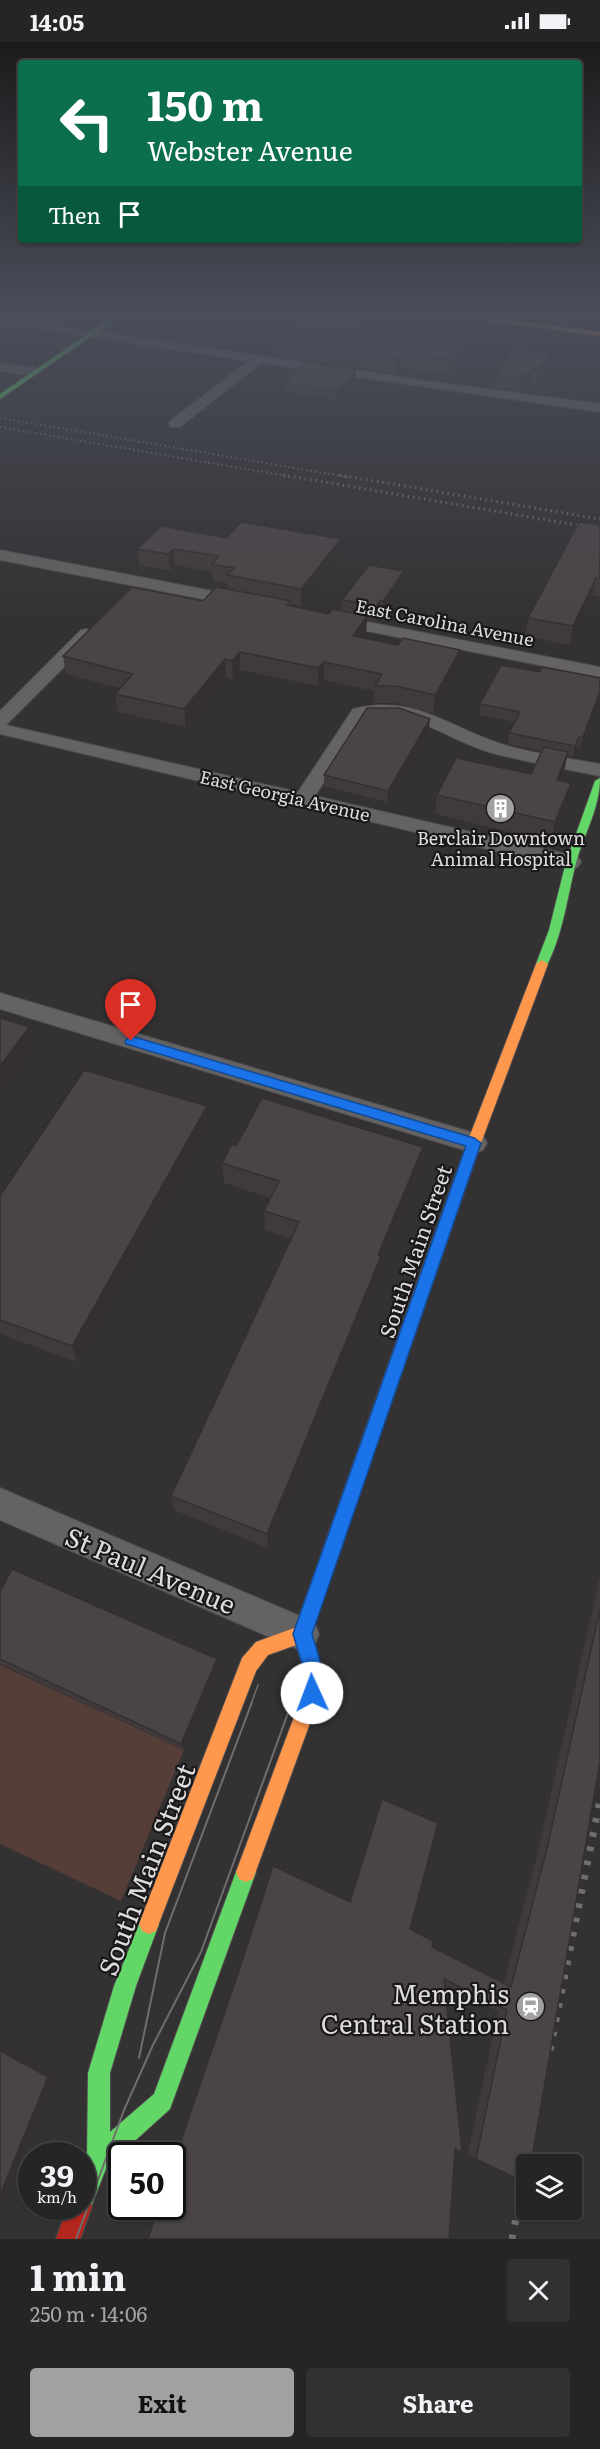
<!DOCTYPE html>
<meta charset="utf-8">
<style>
:root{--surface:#262526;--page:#323132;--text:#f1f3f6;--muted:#a4a5a7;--line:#424243;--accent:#a3a0a2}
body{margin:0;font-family:Literata,serif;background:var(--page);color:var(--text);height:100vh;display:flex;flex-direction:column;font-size:22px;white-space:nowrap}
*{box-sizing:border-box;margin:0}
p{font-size:20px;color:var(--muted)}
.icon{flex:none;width:33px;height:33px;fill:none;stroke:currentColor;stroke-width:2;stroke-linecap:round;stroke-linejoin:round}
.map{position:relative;height:2197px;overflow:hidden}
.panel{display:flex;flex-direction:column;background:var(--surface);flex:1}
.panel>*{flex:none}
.top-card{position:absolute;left:18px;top:18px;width:564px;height:183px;border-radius:6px;box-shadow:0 2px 4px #0004,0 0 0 2px var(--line);background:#0b6e4f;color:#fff;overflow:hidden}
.controls{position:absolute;left:516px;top:2112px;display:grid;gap:12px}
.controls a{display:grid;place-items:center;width:66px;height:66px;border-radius:6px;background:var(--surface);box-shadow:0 2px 4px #0004,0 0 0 2px var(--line);font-size:30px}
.speed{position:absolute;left:18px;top:2100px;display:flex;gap:12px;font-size:30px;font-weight:700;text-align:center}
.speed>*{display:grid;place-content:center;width:78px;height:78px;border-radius:50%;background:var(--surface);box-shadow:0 2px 4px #0004,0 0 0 2px var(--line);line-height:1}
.speed small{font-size:15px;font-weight:400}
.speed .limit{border:3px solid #111;border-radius:9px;background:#fff;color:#111}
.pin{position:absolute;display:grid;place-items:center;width:51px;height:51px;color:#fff;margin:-62px -26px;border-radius:50% 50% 50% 0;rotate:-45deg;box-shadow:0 0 6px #0007}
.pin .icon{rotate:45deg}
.me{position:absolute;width:66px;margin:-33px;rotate:358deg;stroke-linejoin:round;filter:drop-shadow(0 0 4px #0008)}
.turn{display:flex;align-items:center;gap:21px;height:126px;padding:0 30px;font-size:27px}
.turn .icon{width:78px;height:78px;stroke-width:2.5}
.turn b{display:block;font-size:42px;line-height:51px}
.then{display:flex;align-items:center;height:57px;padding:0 30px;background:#0003;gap:12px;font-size:22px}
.round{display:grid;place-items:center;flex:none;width:63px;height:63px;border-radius:6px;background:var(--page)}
.head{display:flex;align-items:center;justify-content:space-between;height:102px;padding:0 30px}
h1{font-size:36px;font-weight:700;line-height:45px}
.cta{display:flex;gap:12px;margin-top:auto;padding:12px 30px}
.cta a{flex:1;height:69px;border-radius:6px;background:var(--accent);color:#111;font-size:24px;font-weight:700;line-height:69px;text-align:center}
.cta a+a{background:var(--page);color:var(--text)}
.status{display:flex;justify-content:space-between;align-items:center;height:42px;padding:0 30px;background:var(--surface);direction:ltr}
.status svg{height:16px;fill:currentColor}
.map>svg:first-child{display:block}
</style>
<div class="status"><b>14:05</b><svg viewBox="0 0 49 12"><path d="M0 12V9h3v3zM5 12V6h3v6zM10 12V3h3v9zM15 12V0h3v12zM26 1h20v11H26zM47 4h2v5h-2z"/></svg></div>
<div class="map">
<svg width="600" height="2197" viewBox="0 0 600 2197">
<rect width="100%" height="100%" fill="#333132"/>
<polygon fill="#563e38" points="0,1623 184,1708 121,1859 0,1802"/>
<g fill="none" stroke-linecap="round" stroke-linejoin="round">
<defs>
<g id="street">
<polygon points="0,275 427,339 600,362 600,370 261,321 180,385 170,385 169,382 170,379 249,319 0,281"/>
<polygon points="0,321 35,326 41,330 35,334 0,329"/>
<polygon points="0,508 244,555 252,560 244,565 0,518"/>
<polygon points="332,573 600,625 600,635 326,581 324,578 326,575"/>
<path d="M87,587L95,592L93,596L6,683L298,750L353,667C414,652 446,684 501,702C533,712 567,716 600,722V734C564,727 527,720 492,711C449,699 411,665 365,675L315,754L571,813L578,815L581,820L578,825L571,827L0,692V669L81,588Z"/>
<polygon points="0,951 474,1091 483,1094 487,1101 483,1108 474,1111 0,967"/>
<polygon points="0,1446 314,1580 319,1592 314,1604 302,1609 0,1478"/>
</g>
<g id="fast">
<polygon points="120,270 127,270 0,357 0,352"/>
<path d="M600,736C600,766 584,792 576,821C567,856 563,893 546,925H538L536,922L549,888L566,820L595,739Z"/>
<polygon points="246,1820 253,1823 256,1830 170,2067 107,2124 90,2167 82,2171 74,2167 73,2164 82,2164 82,2128 87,2116 88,2031 114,1944 142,1875 149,1872 156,1875 159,1882 136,1944 110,2031 110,2090 154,2052 236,1830 239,1823"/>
</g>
<g id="slow">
<polygon points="424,270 442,270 600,290 600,294"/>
<polygon points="542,918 548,922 481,1101 422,1272 419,1277 414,1279 409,1277 406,1272 467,1101 536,922"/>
<polygon points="302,1583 308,1586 322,1628 321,1651 253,1837 246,1840 239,1837 236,1830 303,1651 304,1628 296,1603 268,1613 256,1629 156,1889 149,1892 142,1889 139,1882 242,1616 256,1600"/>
</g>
<g id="jam">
<polygon points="414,1265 419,1267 422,1272 311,1592 309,1602 303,1605 297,1602 293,1592 406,1272 409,1267"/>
<polygon points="82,2153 88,2156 92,2164 80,2197 56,2197 68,2164 82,2164"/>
</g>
</defs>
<use href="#street" stroke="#4f4c4e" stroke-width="2"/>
<use href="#fast" stroke="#4f4c4e" stroke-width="2"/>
<use href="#slow" stroke="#4f4c4e" stroke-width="2"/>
<use href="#jam" stroke="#4f4c4e" stroke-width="2"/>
<use href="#street" fill="#646262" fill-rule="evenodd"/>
<use href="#fast" fill="#63d668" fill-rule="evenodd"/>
<use href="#slow" fill="#ff974d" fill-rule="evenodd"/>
<use href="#jam" fill="#b3261e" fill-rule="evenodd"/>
<g stroke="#6f6d6e" stroke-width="1.5">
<polyline points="251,1662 258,1643"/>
<polyline points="291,1662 293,1657"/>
</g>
<g stroke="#6f6d6e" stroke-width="2">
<polyline points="139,2016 165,1891 252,1660"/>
<polyline points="76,2197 124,2068 153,2003 201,1910 292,1660"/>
</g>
<g stroke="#6f6d6e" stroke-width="2" stroke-dasharray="1.5 3" stroke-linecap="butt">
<polyline points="0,376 348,435"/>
<polyline points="0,385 292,435"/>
</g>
<g stroke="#6f6d6e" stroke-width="3" stroke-dasharray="1.5 4" stroke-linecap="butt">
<polyline points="283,433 600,487"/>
<polyline points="339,433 600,477"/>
</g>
<g stroke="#6f6d6e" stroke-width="7" stroke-dasharray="4.5 10" stroke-linecap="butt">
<polyline points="550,2008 600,1758"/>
<polyline points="512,2197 526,2125"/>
</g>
</g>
<g fill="#403a3c">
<polygon points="3,270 57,270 51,274 39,273 36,275"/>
<polygon points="207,270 190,283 153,278 152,271"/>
<polygon points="427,284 426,291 472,297 471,312 453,333 400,326 395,331 271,313 270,298 399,286"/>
<polygon points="551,311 549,323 536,341 531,340 520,349 494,345 495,332"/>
<polygon points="356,328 356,337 336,358 284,350 284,341"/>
<polygon points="600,483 600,555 592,554 569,603 525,594 528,576"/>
<polygon points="226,496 341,514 301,564 291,562 291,564 329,572 341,569 342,558 403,544 382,574 379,573 375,579 367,577 366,591 363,596 458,625 433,671 395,661 374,661 374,649 324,638 318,644 240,628 233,637 226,635 186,685 118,670 115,652 120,646 66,632 63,614 203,559 228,547 227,541 213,539 213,530 175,523 170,529 139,523 137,507"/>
<polygon points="540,630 600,636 580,706 576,705 573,715 567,714 564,729 560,739 567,761 551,800 435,772 437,753 531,732 542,709 508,702 509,691 515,680 479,673 480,662"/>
<polygon points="429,688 387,760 324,744 324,733"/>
<polygon points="209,1083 77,1320 0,1292 0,1154"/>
<polygon points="236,1104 423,1105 420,1124 380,1221 379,1232 268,1506 174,1468 171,1454 291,1197 265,1188 264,1169 271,1156 224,1141 222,1121"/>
<polygon points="600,1534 600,1719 476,2117 468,2111 498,1969 444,1942 455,2107 349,1860 382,1757 410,1887 432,1905 504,1941 538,1809"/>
<polygon points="0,1550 217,1617 219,1625 184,1708 0,1622"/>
</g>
<g fill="#343031">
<polygon points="35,270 39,270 39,273 36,275"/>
<polygon points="50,270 57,270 51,274"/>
<polygon points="198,270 207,270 190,283 189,276"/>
<polygon points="427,284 425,299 421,290"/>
<polygon points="472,297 471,312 453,333 454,318"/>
<polygon points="401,311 400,326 395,331 396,316"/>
<polygon points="551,311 549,323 536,341 538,328"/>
<polygon points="533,327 531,340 520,349 521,336"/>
<polygon points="356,328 356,337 336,358 336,349"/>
<polygon points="341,497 341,514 301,564 301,547"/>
<polygon points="174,507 175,523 170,529 168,512"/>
<polygon points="404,529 403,544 382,574 383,559"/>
<polygon points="596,536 592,554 569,603 573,584"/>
<polygon points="380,559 379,573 375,579 376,564"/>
<polygon points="367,574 366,591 352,612 353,594"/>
<polygon points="460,608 458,625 433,671 435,653"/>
<polygon points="240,610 240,628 233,637 232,619"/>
<polygon points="225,617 226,635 186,685 184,667"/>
<polygon points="324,620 324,638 318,644 318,626"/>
<polygon points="600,650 600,655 580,706 583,695"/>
<polygon points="430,677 429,688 387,760 388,749"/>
<polygon points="579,695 573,715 575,704"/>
<polygon points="568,710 564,729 553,757 557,738"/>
<polygon points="571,741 567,761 551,800 555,780"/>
<polygon points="29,985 34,1004 0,1051 0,1024"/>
<polygon points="207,1064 209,1083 77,1320 72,1304"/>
<polygon points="423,1105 420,1124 380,1221 379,1232 268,1506 267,1492 378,1213"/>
<polygon points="217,1617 219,1625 184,1708 181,1702"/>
<polygon points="0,2005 54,2034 0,2165"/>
</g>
<g fill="#4b4446" stroke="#343031" stroke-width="1.5">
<polygon points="154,270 198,270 189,276 152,271"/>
<polygon points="301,272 399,286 404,281 427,284 421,290 472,297 454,318 401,311 396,316 270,298"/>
<polygon points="515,306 551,311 538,328 533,327 521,336 495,332"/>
<polygon points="306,321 356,328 336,349 284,341"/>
<polygon points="241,480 341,497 301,547 227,533 234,526 212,522 219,514 174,507 168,512 137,507 161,484 226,496"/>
<polygon points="579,480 600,483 600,536 596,536 573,584 528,576"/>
<polygon points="369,523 404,529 383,559 380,559 376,564 342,558"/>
<polygon points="132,545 203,559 216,545 291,559 287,563 329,572 332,567 367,574 353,594 398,603 403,596 460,608 435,653 396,644 375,644 382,632 324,620 318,626 240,610 232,619 225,617 184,667 115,652 133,632 63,614"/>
<polygon points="501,623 540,630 542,625 600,636 600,650 583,695 579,695 575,704 509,691 520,670 480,662"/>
<polygon points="367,666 399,666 430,677 388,749 324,733"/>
<polygon points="544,705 568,710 557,738 571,741 555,780 437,753 456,716 531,732"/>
<polygon points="0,976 29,985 0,1024"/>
<polygon points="84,1028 207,1064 72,1304 0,1278 0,1154"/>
<polygon points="262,1056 423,1105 378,1213 381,1214 267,1492 171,1454 299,1180 264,1169 279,1139 222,1121 232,1102 236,1104"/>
<polygon points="12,1527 217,1617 181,1702 0,1617 0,1550"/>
<polygon points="600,1567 600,1719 531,2122 526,2122 526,2141 476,2117 507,1968 444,1937 462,2110 455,2107 449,2197 148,2197 159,2164 172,2164 172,2125 241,1923 273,1824 350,1860 382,1757 438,1781 410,1887 433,1899 432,1905 511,1945 548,1802"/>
<polygon points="0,2009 48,2035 0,2153"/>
</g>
<linearGradient id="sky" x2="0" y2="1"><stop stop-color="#1c1b1c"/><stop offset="0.47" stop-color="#4a4e5a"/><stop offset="1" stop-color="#4a4e5a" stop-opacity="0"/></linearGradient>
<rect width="600" height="578" fill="url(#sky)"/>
<path fill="#1a73e8" stroke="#114b97" stroke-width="1.5" d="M131,994L474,1096L481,1101L312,1592C318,1613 328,1636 319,1658L312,1661L305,1658L303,1651L304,1628L293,1592L466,1104L126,1002L125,999Z"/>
<defs>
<symbol id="building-disc" viewBox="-11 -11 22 22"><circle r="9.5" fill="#a3a0a2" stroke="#1a181a"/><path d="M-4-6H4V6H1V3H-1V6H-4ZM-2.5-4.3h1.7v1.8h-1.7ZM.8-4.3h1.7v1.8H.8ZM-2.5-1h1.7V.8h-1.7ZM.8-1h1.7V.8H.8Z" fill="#fff"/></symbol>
<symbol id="station-disc" viewBox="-11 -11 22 22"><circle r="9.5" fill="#a3a0a2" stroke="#1a181a"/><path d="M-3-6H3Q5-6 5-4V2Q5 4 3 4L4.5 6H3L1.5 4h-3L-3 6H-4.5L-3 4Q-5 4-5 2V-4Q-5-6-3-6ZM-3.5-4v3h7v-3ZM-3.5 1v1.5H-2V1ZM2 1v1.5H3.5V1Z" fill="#fff"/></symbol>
</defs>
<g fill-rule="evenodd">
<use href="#building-disc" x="484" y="750" width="33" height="33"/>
<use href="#station-disc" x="514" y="1948" width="33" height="33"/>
</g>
<g text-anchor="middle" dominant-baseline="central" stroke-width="4.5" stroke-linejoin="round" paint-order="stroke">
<g font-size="18" fill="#dfdcde" stroke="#1a181a">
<text transform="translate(445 580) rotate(11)">East Carolina Avenue</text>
<text transform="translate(285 753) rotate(13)">East Georgia Avenue</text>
</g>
<g font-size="18" fill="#dfdcde" stroke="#1a181a">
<text x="501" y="795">Berclair Downtown<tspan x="501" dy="21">Animal Hospital</tspan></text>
</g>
<g font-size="21" fill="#dfdcde" stroke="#1a181a">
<text transform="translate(414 1209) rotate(-71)">South Main Street</text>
</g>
<g font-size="26" fill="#dfdcde" stroke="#1a181a">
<text transform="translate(151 1527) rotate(23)">St Paul Avenue</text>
<text transform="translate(145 1827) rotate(-69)">South Main Street</text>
</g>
<g font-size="26" fill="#dfdcde" stroke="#1a181a" text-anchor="end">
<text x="509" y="1950">Memphis<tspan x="509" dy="30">Central Station</tspan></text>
</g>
</g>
</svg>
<div class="controls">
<a><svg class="icon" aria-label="layers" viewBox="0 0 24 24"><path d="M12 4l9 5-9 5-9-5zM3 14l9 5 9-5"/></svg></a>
</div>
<div class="speed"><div>39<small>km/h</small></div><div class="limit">50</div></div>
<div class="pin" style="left:131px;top:999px;background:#d93025"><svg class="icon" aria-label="arrive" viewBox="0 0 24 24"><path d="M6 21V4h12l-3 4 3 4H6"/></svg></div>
<svg class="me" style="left:312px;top:1651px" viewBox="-20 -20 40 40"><circle r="19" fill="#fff"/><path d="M0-13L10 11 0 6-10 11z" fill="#1a73e8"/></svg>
<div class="top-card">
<div class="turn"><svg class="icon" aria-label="left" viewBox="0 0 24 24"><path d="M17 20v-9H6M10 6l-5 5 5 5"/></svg><div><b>150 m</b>Webster Avenue</div></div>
<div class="then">Then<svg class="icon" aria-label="arrive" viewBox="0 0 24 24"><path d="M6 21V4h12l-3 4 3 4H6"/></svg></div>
</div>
</div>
<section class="panel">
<div class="head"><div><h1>1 min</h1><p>250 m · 14:06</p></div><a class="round"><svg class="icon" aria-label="close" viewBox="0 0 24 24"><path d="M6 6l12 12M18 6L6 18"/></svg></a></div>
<div class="cta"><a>Exit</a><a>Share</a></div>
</section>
